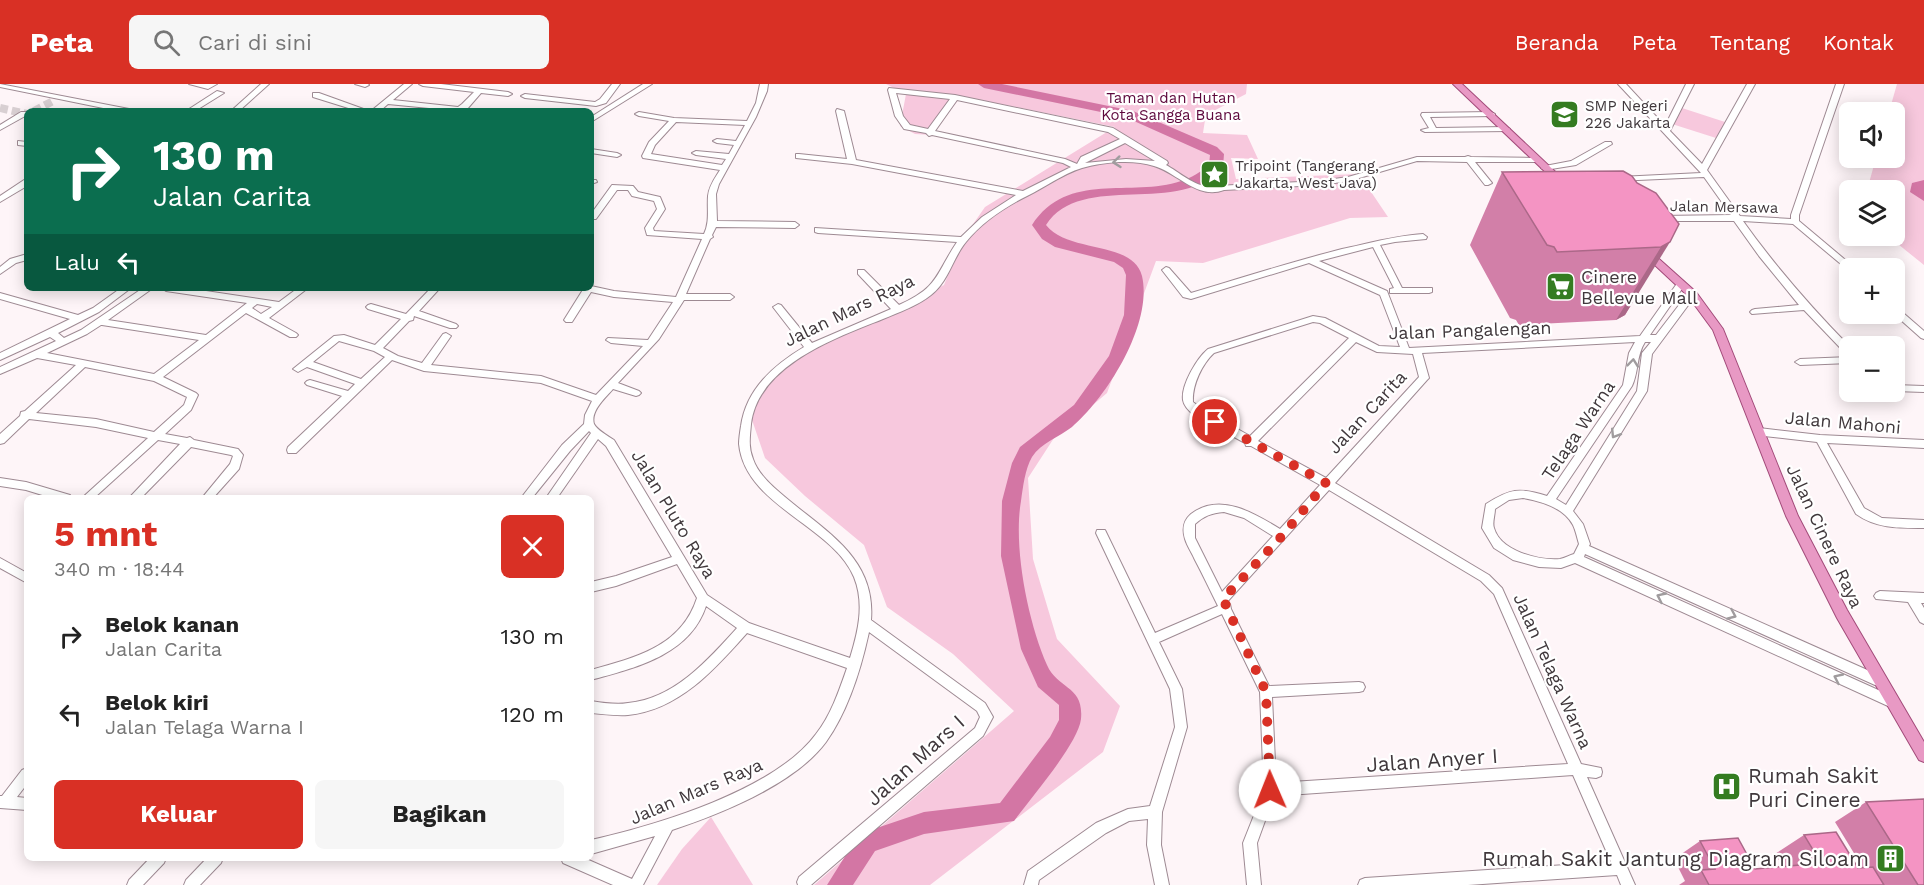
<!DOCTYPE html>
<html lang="id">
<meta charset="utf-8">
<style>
:root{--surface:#fff;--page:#f6f6f6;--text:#222;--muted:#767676;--accent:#d93025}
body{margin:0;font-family:"Work Sans",sans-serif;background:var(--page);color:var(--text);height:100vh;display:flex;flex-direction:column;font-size:22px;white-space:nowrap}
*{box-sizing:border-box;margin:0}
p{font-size:20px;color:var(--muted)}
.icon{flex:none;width:33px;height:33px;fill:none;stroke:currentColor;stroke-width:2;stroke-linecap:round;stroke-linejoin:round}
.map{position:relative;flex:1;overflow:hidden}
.side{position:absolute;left:24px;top:411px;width:570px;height:366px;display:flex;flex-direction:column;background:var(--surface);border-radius:9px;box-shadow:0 3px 15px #0003}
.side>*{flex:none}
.hud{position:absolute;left:24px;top:24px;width:570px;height:183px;border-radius:9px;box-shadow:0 3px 15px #0003;background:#0b6e4f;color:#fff;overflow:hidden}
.controls{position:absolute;left:1839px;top:18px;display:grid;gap:12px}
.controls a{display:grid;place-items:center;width:66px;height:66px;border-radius:9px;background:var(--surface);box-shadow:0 3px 15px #0003;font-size:30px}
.pin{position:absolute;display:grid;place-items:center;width:51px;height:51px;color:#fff;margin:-26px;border:3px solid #fff;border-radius:50%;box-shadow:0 2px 6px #0007}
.me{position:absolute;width:66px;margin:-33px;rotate:359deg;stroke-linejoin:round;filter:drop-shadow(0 0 4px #0008)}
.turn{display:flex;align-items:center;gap:21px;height:126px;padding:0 30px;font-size:27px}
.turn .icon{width:78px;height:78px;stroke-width:2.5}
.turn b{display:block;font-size:42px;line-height:51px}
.then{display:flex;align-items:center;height:57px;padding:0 30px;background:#0003;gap:12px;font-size:22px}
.round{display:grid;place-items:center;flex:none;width:63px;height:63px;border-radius:9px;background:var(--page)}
.summary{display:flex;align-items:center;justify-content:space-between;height:102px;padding:0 30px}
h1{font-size:36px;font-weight:700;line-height:45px;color:var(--accent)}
.primary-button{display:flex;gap:12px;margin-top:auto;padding:12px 30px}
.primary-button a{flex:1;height:69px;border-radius:9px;background:var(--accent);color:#fff;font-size:24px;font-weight:700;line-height:69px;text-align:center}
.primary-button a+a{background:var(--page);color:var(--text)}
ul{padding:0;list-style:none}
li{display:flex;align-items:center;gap:18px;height:78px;padding:0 30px}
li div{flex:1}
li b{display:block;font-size:22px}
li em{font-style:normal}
header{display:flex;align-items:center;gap:36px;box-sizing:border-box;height:84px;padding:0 30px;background:var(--accent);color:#fff}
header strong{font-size:28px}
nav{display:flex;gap:33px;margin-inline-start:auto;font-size:21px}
.search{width:420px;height:54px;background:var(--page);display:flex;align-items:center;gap:15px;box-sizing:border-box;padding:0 21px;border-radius:9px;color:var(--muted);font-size:22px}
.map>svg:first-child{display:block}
</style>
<header>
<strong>Peta</strong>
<div class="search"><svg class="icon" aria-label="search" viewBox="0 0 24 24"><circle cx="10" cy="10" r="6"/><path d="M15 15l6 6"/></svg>Cari di sini</div>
<nav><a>Beranda</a><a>Peta</a><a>Tentang</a><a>Kontak</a></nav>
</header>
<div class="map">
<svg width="1924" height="801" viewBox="0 0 1924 801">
<rect width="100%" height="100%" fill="#fef5f8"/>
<g fill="#f7c8dd">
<polygon points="886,0 1247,0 1246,10 1200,34 1205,36 1203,49 1247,51 1258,75 1231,74 1236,95 1359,90 1388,133 1350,134 1203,179 1156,177 1107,309 1054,354 1028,394 1033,475 1057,555 1120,622 1103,668 930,801 814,801 1014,627 953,570 887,523 864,461 805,412 765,374 751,333 766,299 799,269 944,201 962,156 985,123 1115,43 961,12 932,51 915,50 900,42 906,10"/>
<polygon points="1897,0 1924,0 1924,181 1888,152 1894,152 1894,106 1867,106 1876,74 1894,74 1894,28 1889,28"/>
<polygon points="1682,24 1725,38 1716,54 1672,40"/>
<polygon points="711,733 753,801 657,801 682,765"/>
</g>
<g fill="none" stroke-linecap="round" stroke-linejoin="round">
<g fill="#d376a4" fill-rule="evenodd">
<path d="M978,0H1002L1133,27L1217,63L1224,70L1223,83C1181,134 1082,86 1046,141C1069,170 1133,156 1142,192C1153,240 1107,313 1072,343C1059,353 1041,359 1032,373C1025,385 1023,403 1021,417C1013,463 1028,538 1047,581C1058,606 1084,601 1081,635C1078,660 1030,715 1014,737L924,750L875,767L853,801H827L859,750L924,728L1000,719L1050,653L1059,636V621L1038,603L1021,565L1001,472L1002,417L1012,379L1020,363L1074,321L1109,272L1124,231L1126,191L1123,184L1114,178L1055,163L1042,155L1032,141C1068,86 1131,114 1181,97C1191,94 1201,88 1209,81L1210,71L1125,33L984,4Z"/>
<polygon points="1924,96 1924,117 1910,108 1912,99"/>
</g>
<g stroke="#d8cfd2" stroke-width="8" stroke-dasharray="8 4" stroke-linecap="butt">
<polyline points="0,24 27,30"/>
<polyline points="34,27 53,17"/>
</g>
<defs>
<g id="minor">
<polygon points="0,0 129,25 133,27 118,27 0,3"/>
<polygon points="189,0 217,0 208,5"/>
<polygon points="261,0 269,0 239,27 231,27"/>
<polygon points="355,0 368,0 369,1 365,3"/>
<polygon points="404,0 412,0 393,16 458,23 462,20 474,8 423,2 419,0 441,0 508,8 512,10 508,12 481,9 468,24 460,27 388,20 380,27 371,27"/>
<polygon points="612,0 620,0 606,19 596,22 525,14 521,12 525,10 595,18 600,15"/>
<polygon points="643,0 652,0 591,38 591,33"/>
<path d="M760,0H768L767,7L756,33L719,100L716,110L717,137L795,138L799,141L795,144L716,143L712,151L713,153L710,155L686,210H730L734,213L730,216H684L659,255L618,299L639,307L641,309L639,311L636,312L613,305C606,313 590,327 594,340C597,346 608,352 614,356L707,511L749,539L850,574C858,548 865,520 854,493C832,441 745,422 739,360C739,355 740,348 741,342C746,305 774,281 804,263L773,223L778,220L781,221L812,259L891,225L858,190V186H864L899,221C939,203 935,191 957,158L818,149L815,148V144L961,153L982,133L1016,111L852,80L796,74V70H799L847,75L836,27L837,25L844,27L856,76L1023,107L1071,83L1063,79L932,51L929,52L926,49L904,45L895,32L888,6L889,4L955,11L1113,44L1167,77L1168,79L1166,81C1179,88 1200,107 1215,102L1320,97L1348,93L1417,73H1465L1468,72L1471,73L1535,74L1539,76L1535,78H1475L1492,99L1488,101H1485L1467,78L1417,77L1349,97L1320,101L1224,106C1197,116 1178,89 1154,82C1133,75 1103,78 1082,84C1062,90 1044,104 1027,112C1005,123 981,139 966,158C952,175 949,197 931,211C917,222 900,228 883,235C836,254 758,281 751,340C750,352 748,363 753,375C758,390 773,403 785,413C826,448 876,474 871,536L985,619L993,633L983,652L811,801H798L797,798L799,793L975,644L980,633L977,627L869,548C861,585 848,627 826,658C795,700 720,730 672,746L643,801H613L563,779L561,774H584L632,795L655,752L591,770V756C657,741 775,706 816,650C831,631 839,607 847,584L747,549C715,585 679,626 628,631C616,632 603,630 591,629V617C603,619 616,621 628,619C674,615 708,576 737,544L706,522C690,571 635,584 591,596V586C636,573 681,563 697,514L677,480L616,502L591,508V498L616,492L672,473L606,362L598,355L557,414H546L591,349L589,347L570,367L532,414H521L562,361L584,340L585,331L592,317L541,299L424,287L392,276L296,369H288L287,366L288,363L342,312L307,301L305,299L307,297L310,296L348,307L355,300L307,283L298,288L293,285L334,252L344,251L375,261L401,235L368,225L366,223L368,221L371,220L406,230L431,204H440L419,227L456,240L458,242L456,244H450L414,232L413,236L409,237L383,264L398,272L422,279L443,250L446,249L451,252L431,281L541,292L596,311L643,262L611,259L606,256L608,254L648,256L673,218L614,213L591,208L572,238H566L564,236L584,204H591V202L614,207L676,213L702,155L647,151L645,144L657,125L654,117L632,112L628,106H617L596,135H591V130L612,101L633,102L638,108L660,113L665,125L653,144L654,147L704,150C710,137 707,126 708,112C709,102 715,94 720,86L643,74L642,72L649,58L669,37L639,32L635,30L639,28L674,34L747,37L756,19ZM896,9L950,15L928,45L910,41L903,32ZM957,16L1108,48L1120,55L1081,73L1077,80L1065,75L935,47ZM676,38L745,41L736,57L717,55L713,57L717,59L734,61L729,70L696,67L692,69L696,71L726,75L722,81L651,70L655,61ZM1125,59L1155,77L1126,75L1085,79ZM339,257L374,267L385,273L361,295L313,278Z"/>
<path d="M1618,0H1626L1665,42L1686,0H1694L1670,47L1702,80L1747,0H1755L1707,86L1740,132L1791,135V131L1836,0H1844L1799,131V137L1855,184L1848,186L1793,140L1743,137C1775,182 1811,223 1850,263V272L1847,271L1804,226L1752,230L1750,228L1752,226L1755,225L1799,221L1759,172L1734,137H1658L1657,135L1661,132L1731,131L1704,93L1616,97V93H1619L1701,89Z"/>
<polygon points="217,7 224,9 195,27 186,27"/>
<polygon points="313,9 319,9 369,27 358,27 313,13"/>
<polygon points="21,28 27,28 27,31 0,46 0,41"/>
<polygon points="1491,28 1495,30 1494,32 1430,33 1436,44 1506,43 1510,45 1509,47 1425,48 1421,46 1429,44 1421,31 1422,29"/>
<polygon points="18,57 27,58 27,62 18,61"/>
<polygon points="1605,58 1611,58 1612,60 1576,81 1545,86 1541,84 1545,82 1571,77"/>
<polygon points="591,65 617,69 621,71 617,73 591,69"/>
<polygon points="24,96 27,96 27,102 0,118 0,112"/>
<polygon points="591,96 596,96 597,98 591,100"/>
<path d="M1423,150L1427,153L1426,155L1395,158L1380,161L1402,204H1432V208L1429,209H1390V205L1394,204L1373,163L1319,177L1387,207L1409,264L1640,252L1678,198H1684V202L1650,251H1656L1689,208H1695V212L1652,270L1647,307L1573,427L1583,440L1590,460L1589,462L1883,593L1885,597L1883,601L1879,602L1875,601L1585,470L1584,473L1896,614L1898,618L1896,622L1892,624L1888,622L1575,479L1561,484L1539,483L1513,476L1494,464L1482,444L1486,420C1510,405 1519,403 1547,412L1623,301L1629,269L1635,258L1422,269L1429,294L1427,296L1335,399L1489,491L1502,504L1581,680L1601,684L1602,688L1601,692L1596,694L1587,693L1635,801H1621L1617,791L1468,801H1358L1360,796L1365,794L1611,778L1573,691L1274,712L1257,759L1261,801H1247L1243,759L1264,706L1260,608L1222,530L1159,558L1182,605L1187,643L1162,728L1161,761L1169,801H1155L1147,761L1148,735L1129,737L1106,749L1039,796L1038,801H1024L1028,787L1096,739L1128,725L1150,722L1175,643L1170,605L1096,449L1097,446H1105L1155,549L1218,522C1210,506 1203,491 1195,476C1192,469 1187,462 1185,455C1182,445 1183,437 1191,430C1220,408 1254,429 1280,445L1320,401L1251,362H1246L1245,359L1194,331C1189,327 1184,322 1183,316C1181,301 1197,274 1208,265L1313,232L1325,234L1379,262L1400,263L1380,211L1309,179L1191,215L1183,213L1162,186L1166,183L1169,184L1191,209C1241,194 1291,178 1342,165C1370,159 1394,152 1423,150ZM1313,238L1320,239L1349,254L1250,352L1202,325L1193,318C1192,301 1202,280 1214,269ZM1356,258L1377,268L1413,270L1419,293L1326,394L1258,357ZM1645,258H1651L1642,269L1637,307L1566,421L1556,415L1632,302C1639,287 1636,272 1645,258ZM1329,406L1481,497L1494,510L1568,680L1276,699L1272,613L1359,608L1363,607L1365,603L1363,599L1359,598L1269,602L1231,525L1230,520L1227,518ZM1523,414C1541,417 1564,424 1573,441C1576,447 1577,454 1579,460L1574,470C1570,471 1565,474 1560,475C1539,477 1500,467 1494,444C1492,439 1495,431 1495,425L1509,416ZM1224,428L1244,434L1273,452L1222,508L1195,454V440C1204,432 1211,429 1224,428Z"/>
<polygon points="27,170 27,176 16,179 0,190 0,183 10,175"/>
<path d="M121,204H131L99,228L58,249L64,254L81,246L143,204H153L108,236L206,251L247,219L166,207L162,204H186L279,218L298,204H308L269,234L296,249L298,251L296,253H290L246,229L163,293L196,309L198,311L191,326L165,350L187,354L190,353L194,356L238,365L243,371L239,385L213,414H202L230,380L233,372L231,371L191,363L141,414H129L180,360L158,356L94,414H82L148,354L96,343L29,335L4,359L0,360V350L20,332L21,328L25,327L76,281L37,274L0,290V283L56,257L50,253L0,276V269L70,235L0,215V209L78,231L93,224ZM257,220L272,223L261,230L252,224ZM101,241H102L199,256L154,290L47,269L87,250ZM85,283L154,297L187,313L184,321L154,348L96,335L36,329Z"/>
<polygon points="1894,221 1924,247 1924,255 1921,254 1894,230"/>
<polygon points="1850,273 1850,279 1800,281 1795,278 1800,275"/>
<polygon points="1894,301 1924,302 1924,308 1894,307"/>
<path d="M1759,344L1820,351L1924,356V364L1827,359L1864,424L1882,434L1924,436V444C1900,444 1877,445 1856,430L1817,358L1755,351L1754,348L1755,345Z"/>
<polygon points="0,394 26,398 70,411 71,414 52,414 26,406 0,402"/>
<polygon points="0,474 27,489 27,499 0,484"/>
<polygon points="1880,507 1924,509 1924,519 1921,519 1924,524 1924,540 1920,538 1908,518 1876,515 1874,512 1876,509"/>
<polygon points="27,684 27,700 17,713 27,714 27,726 0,724 0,712 2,712 22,686"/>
<polygon points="150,774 166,774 164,779 143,801 127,801 129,796"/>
<polygon points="207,774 223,774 221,779 200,801 184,801 186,796"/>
</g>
<g id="major">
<polygon points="1453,0 1462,0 1564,96 1564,100 1558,100"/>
<polygon points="1646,165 1649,166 1696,208 1723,245 1798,432 1847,526 1924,658 1924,678 1919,676 1837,534 1786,432 1713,246 1688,212 1643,170 1641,168"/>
</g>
</defs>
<use href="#minor" stroke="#9e8a93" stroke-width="2"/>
<use href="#major" stroke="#a34b7a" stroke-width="2"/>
<use href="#minor" fill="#fff" fill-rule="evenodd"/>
<use href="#major" fill="#e899c4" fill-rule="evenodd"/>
</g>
<g fill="#d27fa8">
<polygon points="1502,88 1637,99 1679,140 1625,231 1616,236 1519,241 1516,236 1510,234 1470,161"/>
<polygon points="1866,718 1924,801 1679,801 1685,797 1674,775 1700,757 1755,785 1783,782 1775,770 1804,751 1858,784 1863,784 1835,738"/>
</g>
<polygon fill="#ab6888" points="1670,158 1625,231 1616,236 1661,163"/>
<g fill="#f494c3" stroke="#ab6888" stroke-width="1.5">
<polygon points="1623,87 1632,92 1637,99 1656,109 1679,140 1670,158 1661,163 1557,168 1554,163 1547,161 1502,88"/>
<polygon points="1924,715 1924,801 1918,801 1866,718"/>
<polygon points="1836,748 1858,784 1873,783 1884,801 1709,801 1701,786 1715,785 1700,757 1738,754 1755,785 1821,779 1804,751"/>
</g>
<defs><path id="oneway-chevron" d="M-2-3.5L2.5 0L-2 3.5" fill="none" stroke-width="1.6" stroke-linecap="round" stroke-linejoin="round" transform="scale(1.5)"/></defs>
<g stroke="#a09c9e">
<use href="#oneway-chevron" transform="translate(1117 78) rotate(174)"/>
<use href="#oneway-chevron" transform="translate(1633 279) rotate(-84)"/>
<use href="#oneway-chevron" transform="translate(1615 350) rotate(122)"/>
<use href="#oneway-chevron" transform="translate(1661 513) rotate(-155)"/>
<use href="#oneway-chevron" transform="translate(1732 531) rotate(24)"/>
<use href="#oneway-chevron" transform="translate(1838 594) rotate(-155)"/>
</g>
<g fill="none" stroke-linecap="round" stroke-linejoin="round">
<polyline stroke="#d93025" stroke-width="10" stroke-dasharray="0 18" points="1215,338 1326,399 1282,452 1223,515 1266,608 1270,706"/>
</g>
<defs>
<symbol id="school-square" viewBox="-11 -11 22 22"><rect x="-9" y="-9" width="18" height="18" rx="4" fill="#347c21" stroke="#fff"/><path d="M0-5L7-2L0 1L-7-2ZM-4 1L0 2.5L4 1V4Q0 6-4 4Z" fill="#fff"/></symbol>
<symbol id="sight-square" viewBox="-11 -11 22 22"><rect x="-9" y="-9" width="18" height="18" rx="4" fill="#347c21" stroke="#fff"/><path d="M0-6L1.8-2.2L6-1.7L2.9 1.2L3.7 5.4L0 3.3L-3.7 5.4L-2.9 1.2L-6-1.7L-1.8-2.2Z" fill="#fff"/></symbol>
<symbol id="supermarket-square" viewBox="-11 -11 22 22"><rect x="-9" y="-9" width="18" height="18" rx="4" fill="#347c21" stroke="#fff"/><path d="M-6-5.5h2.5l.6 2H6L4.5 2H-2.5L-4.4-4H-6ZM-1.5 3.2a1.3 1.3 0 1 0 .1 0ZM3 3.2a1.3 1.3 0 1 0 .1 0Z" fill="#fff"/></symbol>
<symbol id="hospital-square" viewBox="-11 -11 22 22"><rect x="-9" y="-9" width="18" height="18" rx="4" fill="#347c21" stroke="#fff"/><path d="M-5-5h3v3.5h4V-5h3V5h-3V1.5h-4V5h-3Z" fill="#fff"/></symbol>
<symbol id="building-square" viewBox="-11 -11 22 22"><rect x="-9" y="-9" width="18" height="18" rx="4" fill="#347c21" stroke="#fff"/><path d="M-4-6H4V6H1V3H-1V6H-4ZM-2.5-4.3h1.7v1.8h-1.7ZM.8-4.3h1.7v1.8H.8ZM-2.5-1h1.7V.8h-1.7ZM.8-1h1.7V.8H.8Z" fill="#fff"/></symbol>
</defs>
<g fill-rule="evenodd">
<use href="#school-square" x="1548" y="14" width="33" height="33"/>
<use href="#sight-square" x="1198" y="74" width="33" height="33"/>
<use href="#supermarket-square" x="1544" y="186" width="33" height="33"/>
<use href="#hospital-square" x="1710" y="686" width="33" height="33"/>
<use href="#building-square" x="1874" y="758" width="33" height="33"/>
</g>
<g text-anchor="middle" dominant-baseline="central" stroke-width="4.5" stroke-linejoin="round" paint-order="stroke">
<g font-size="15" fill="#5d073c" stroke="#fff">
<text x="1171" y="14">Taman dan Hutan<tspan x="1171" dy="17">Kota Sangga Buana</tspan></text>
</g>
<g font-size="15" fill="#40383c" stroke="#fff" text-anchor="start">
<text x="1585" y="22">SMP Negeri<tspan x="1585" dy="17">226 Jakarta</tspan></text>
<text x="1235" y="82">Tripoint (Tangerang,<tspan x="1235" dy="17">Jakarta, West Java)</tspan></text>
</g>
<g font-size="15" fill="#40383c" stroke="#fff">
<text transform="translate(1724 123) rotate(1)">Jalan Mersawa</text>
</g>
<g font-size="18" fill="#40383c" stroke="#fff" text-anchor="start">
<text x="1581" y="192">Cinere<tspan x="1581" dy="21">Bellevue Mall</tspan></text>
</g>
<g font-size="18" fill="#40383c" stroke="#fff">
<text transform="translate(849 226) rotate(-26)">Jalan Mars Raya</text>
<text transform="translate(1470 246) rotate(-2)">Jalan Pangalengan</text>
<text transform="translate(1367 328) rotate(-47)">Jalan Carita</text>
<text transform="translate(1843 338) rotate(5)">Jalan Mahoni</text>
<text transform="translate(1578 346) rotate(-56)">Telaga Warna</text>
<text transform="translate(674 430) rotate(59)">Jalan Pluto Raya</text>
<text transform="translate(1825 452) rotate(65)">Jalan Cinere Raya</text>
<text transform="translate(1553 587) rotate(66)">Jalan Telaga Warna</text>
<text transform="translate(696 707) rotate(-23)">Jalan Mars Raya</text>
</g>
<g font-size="21" fill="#40383c" stroke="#fff">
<text transform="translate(915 676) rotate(-42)">Jalan Mars I</text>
<text transform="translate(1432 676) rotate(-4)">Jalan Anyer I</text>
</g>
<g font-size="21" fill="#40383c" stroke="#fff" text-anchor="start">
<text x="1748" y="691">Rumah Sakit<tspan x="1748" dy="24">Puri Cinere</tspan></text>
<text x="1869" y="774" text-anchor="end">Rumah Sakit Jantung Diagram Siloam</text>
</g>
</g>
</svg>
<div class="controls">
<a><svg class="icon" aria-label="sound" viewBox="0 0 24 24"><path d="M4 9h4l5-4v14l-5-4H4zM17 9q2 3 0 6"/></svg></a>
<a><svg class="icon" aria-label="layers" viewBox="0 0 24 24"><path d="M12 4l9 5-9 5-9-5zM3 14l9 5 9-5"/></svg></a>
<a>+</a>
<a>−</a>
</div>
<div class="pin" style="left:1215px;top:338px;background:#d93025"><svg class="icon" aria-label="arrive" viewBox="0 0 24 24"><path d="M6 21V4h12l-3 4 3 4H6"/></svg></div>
<svg class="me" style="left:1270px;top:706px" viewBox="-20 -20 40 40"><circle r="19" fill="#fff"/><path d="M0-13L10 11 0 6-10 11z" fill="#d93025"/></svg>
<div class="hud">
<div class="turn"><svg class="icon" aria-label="right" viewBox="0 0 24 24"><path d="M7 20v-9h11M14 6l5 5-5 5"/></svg><div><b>130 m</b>Jalan Carita</div></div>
<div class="then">Lalu<svg class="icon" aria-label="left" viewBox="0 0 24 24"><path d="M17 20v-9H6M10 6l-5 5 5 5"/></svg></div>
</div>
<section class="side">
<div class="summary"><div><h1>5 mnt</h1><p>340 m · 18:44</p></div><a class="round" style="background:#d93025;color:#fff"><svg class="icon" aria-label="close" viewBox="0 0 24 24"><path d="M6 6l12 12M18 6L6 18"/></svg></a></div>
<ul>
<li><svg class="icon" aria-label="right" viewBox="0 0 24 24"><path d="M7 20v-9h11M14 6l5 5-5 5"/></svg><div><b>Belok kanan</b><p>Jalan Carita</p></div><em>130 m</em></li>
<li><svg class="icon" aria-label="left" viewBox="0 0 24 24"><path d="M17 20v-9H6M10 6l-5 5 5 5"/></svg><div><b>Belok kiri</b><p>Jalan Telaga Warna I</p></div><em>120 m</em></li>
</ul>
<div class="primary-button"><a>Keluar</a><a>Bagikan</a></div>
</section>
</div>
